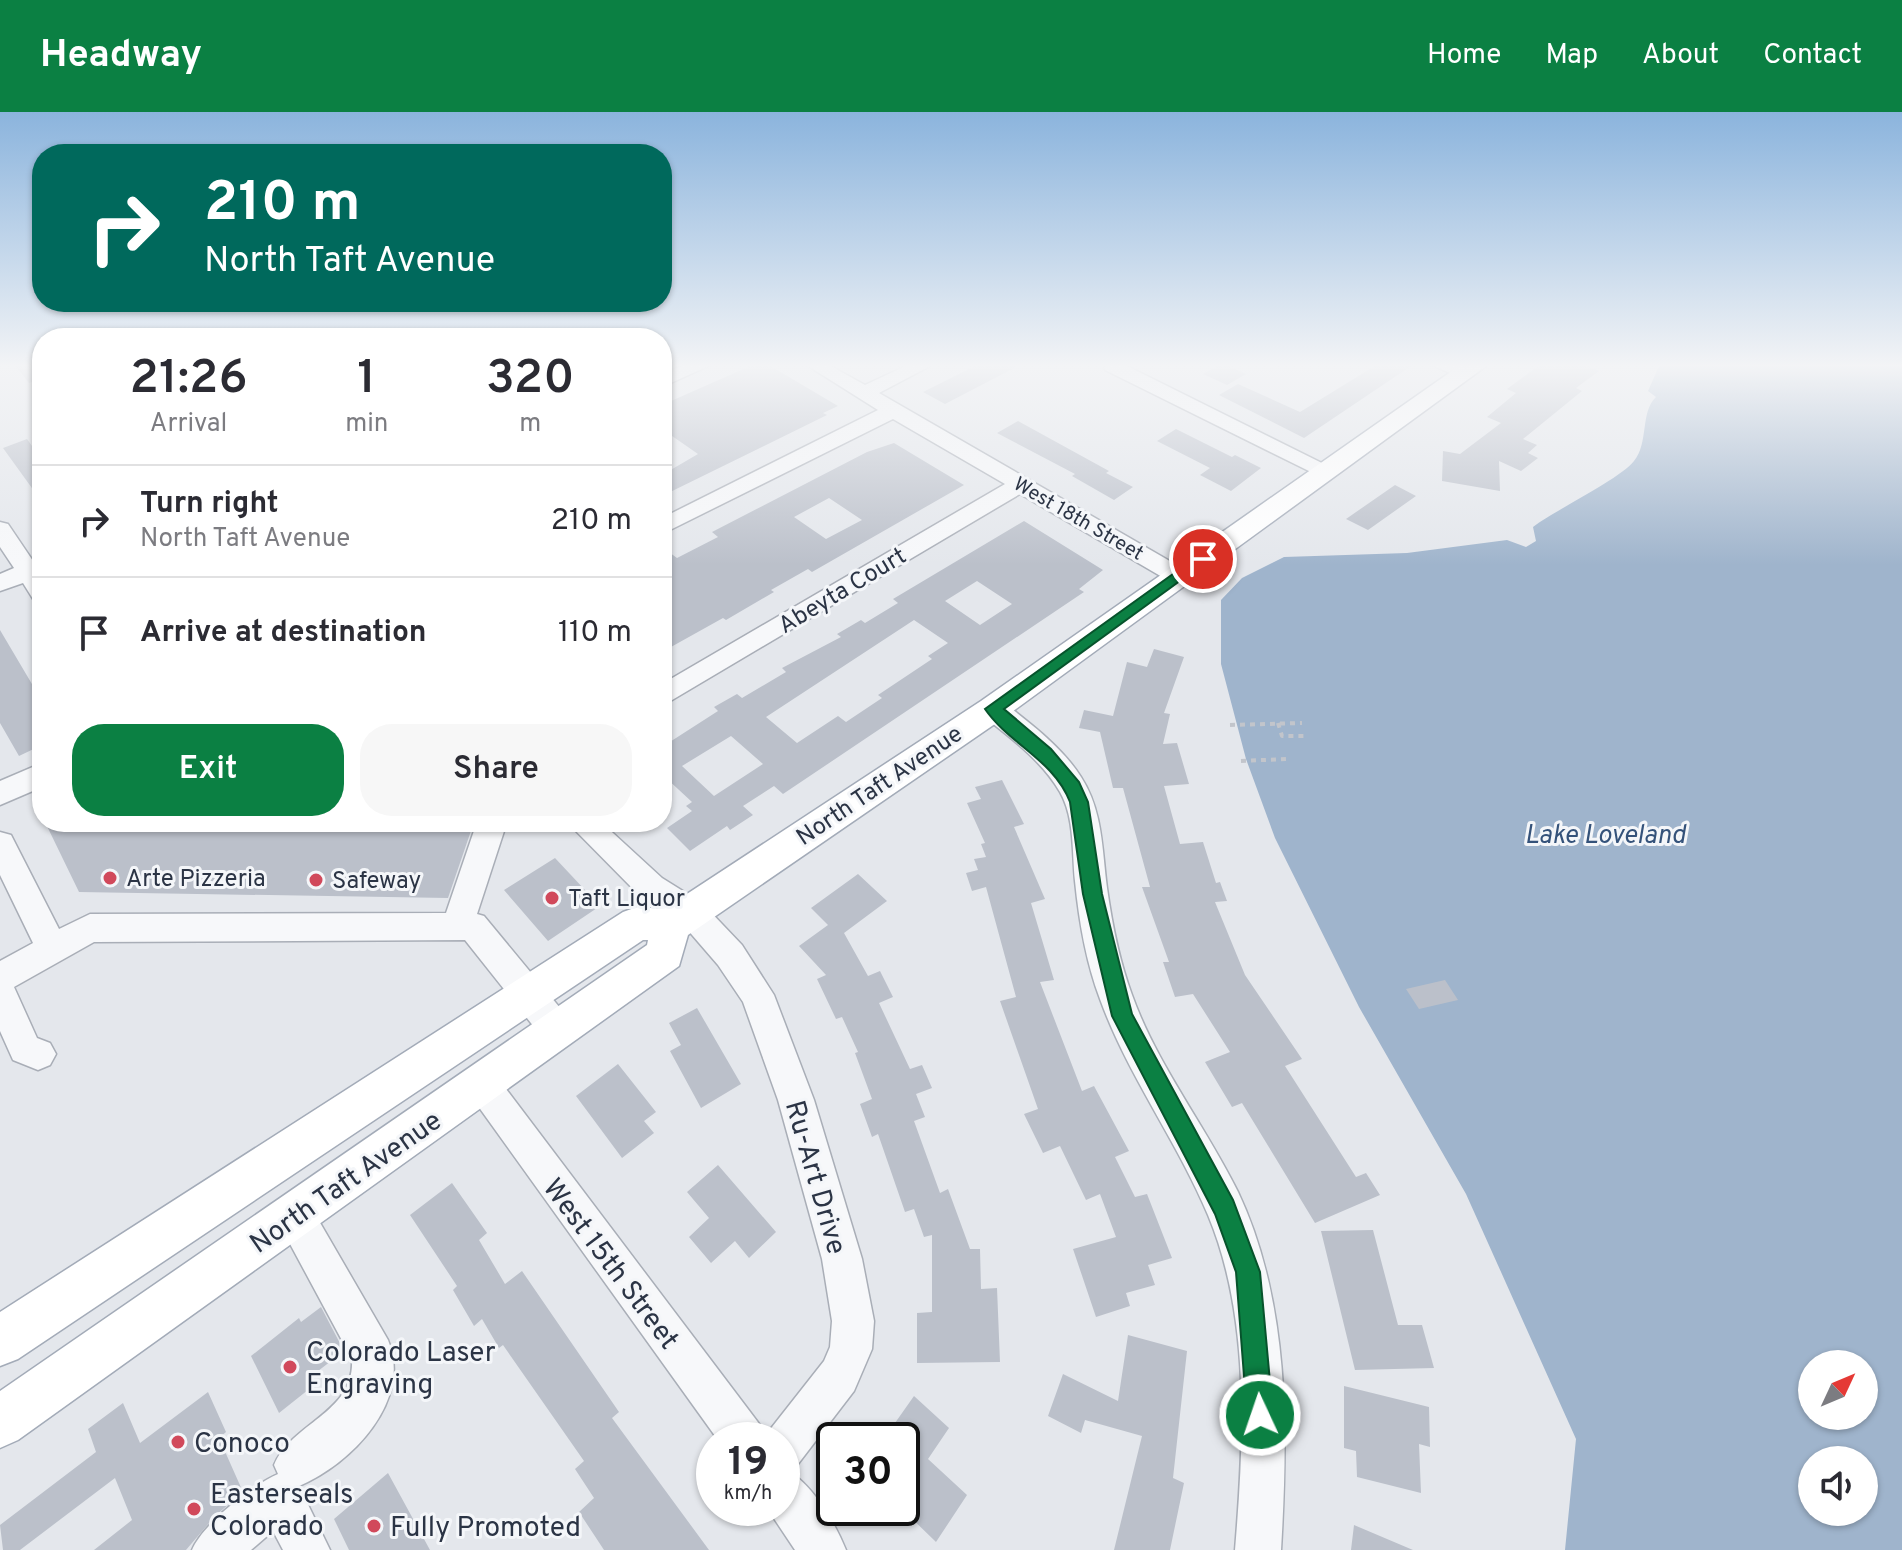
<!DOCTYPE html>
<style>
:root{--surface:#fff;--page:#f7f7f7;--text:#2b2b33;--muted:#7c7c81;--line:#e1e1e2;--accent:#0b8043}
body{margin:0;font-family:Overpass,sans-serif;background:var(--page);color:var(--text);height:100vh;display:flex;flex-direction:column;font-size:30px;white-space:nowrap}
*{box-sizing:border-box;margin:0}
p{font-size:26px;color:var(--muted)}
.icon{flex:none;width:44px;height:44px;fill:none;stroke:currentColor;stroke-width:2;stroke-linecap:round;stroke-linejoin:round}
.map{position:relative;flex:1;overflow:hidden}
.side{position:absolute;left:32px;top:216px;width:640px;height:504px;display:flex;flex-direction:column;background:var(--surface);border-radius:32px;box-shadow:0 2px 6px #0004}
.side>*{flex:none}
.guide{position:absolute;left:32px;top:32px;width:640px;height:168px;border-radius:32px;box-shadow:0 2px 6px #0004;background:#00695c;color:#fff;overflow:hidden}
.needle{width:52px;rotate:46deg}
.buttons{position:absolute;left:1798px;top:1238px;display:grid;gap:16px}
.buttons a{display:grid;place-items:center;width:80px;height:80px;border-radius:50%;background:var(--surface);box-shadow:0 2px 6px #0004;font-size:40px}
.speed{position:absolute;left:696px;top:1310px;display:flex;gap:16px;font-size:40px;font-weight:700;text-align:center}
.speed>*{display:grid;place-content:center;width:104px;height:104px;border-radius:50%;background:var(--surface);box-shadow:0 2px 6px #0004;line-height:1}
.speed small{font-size:20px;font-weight:400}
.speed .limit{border:4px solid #111;border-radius:12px;background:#fff;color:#111}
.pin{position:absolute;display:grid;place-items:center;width:68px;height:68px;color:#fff;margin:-34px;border:4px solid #fff;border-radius:50%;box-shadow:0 2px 8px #0007}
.me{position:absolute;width:88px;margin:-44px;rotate:357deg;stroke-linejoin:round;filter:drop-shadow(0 0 6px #0008)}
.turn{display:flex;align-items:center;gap:28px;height:168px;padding:0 40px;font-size:36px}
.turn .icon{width:104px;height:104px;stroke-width:2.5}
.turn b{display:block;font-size:56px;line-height:68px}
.eta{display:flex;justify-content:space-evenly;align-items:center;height:136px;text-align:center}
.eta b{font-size:48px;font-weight:600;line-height:56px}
.primary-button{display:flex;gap:16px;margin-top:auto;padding:16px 40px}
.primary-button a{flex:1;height:92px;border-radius:32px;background:var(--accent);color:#fff;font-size:32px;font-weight:600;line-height:92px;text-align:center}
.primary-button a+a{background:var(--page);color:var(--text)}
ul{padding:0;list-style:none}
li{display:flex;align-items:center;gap:24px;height:112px;padding:0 40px;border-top:2px solid var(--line)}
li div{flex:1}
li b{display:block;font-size:30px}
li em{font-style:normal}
header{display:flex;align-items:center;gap:48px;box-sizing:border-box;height:112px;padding:0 40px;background:var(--accent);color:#fff}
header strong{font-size:38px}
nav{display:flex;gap:44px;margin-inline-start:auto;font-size:28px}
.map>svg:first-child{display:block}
.water{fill:#9fb4cc;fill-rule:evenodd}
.building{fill:#bbc0ca;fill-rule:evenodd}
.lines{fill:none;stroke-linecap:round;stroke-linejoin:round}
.minor-casing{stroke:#a9aeb7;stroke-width:3}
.major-casing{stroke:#a3abb8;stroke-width:3}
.path{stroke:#c2c5cb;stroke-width:4;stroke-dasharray:5 5;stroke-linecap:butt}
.minor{fill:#f7f8fa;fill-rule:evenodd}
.major{fill:#fff;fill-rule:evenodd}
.route{fill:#0b8043;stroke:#07532c;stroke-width:2}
.poi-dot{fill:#d1495b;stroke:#f4f6f9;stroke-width:3}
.labels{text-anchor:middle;stroke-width:6;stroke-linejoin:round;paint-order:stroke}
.far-street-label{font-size:20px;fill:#2b3445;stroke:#f4f6f9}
.street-label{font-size:24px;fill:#2b3445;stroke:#f4f6f9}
.poi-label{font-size:24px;fill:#2b3445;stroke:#f4f6f9;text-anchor:start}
.water-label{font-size:26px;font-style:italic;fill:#34527a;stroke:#f4f6f9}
.near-street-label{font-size:28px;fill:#2b3445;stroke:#f4f6f9}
.near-poi-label{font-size:28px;fill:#2b3445;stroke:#f4f6f9;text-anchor:start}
</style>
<header>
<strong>Headway</strong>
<nav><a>Home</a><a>Map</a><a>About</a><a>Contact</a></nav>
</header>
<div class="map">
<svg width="1902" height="1438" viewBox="0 0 1902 1438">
<rect width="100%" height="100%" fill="#e4e7ec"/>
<path class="water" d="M1660,252H1902V1438H1565L1576,1327L1466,1082L1359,895L1275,726L1246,647L1221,552V488L1242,466L1284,445L1407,441L1507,428L1526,435L1536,429L1533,415C1555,398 1620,367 1634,349C1649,331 1640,300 1656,285L1648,279ZM1812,1252H1864V1304H1812ZM1812,1348H1864V1400H1812Z"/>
<path class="building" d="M14,252H42V267L29,271Z
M767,252L838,294L823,301L827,303L662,384V363L698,342L662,317V293L748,255Z
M979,252H1022L945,292L923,280Z
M1221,252H1224L1246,262L1227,273L1203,262Z
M1378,252H1414L1304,326L1219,283L1238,272L1300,300Z
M1541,252H1580L1599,259L1576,276L1582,279L1523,327L1537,333L1528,341L1538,346L1521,359L1499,349L1500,379L1442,369L1443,339L1460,342L1501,311L1487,305L1516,281L1507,277Z
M1018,309L1109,359L1106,361L1133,375L1114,388L1072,364L1075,362L997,321Z
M1176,317L1232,345L1235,343L1261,356L1231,379L1200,363L1210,356L1157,329Z
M27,327L32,334L42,331V390L3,336Z
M894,331L964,373L812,460L808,457L771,478L774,480L726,508L723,506L662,540V435L677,446L718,425L712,420L867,340ZM829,386L862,408L826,427L794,405Z
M1395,373L1416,384L1368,418L1346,407Z
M1024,409L1103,458L1079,477L1084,480L783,682L774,674L743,694L753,703L730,718L727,714L690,739L667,716L692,699L686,694L692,690L665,665L662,667V635L718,599L714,595L737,582L742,586L786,560L782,556L841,525L837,522L861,508L865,511L898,491L893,487ZM977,469L1012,492L980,513L945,489ZM914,508L948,531L928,544L932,547L878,583L882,586L846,610L838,604L797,631L766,605ZM731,624L763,652L714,684L682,654Z
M0,518L42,589V633L19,644L0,611Z
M1154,537L1184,545L1164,601L1170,602L1163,632L1177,631L1189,672L1164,674L1180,732L1203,730L1216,771L1220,770L1227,789L1215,790L1245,863L1302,947L1285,954L1356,1065L1366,1061L1380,1083L1315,1111L1242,991L1232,995L1205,950L1230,940L1193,882L1175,885L1163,850H1169L1142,775H1150L1123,676H1113L1100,620L1079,616L1084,598L1113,604L1127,550L1147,555Z
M1002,668L1024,712L1014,715L1045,787L1031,791L1054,868L1040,870L1082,979L1094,974L1129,1039L1115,1045L1135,1085L1147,1082L1172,1146L1148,1153L1155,1173L1126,1181L1130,1194L1096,1205L1073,1137L1116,1125L1100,1082L1086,1088L1060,1034L1043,1041L1024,1002L1038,997L1000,889L1016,885L986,775L972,779L966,761L978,758L974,747L986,745L981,732L985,731L967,691L981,687L975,675Z
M45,710H474L448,786L79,780Z
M555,746L600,794L548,829L504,778Z
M858,762L887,789L844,821L868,864L880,859L893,885L879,891L910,957L922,953L932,976L916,982L925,1005L914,1009L940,1081L948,1077L970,1137H980L981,1177L997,1176L1000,1250L917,1251V1201L932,1200V1123L924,1125L914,1097L905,1100L878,1022L872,1025L860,992L872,987L855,941L858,940L842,905L836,907L817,867L826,863L799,834L828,813L811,796Z
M1445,868L1458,888L1419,897L1406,877Z
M697,896L741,972L701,996L670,939L681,933L669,911Z
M618,952L656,1000L644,1009L654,1021L622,1046L576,984Z
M718,1053L776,1120L749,1146L735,1129L711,1151L689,1125L709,1106L687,1080Z
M452,1071L487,1121L479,1128L505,1172L522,1159L619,1300L612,1306L709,1438H604L579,1400L594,1386L575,1357L584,1349L503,1233L499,1236L482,1207L474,1214L453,1178L457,1174L410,1103Z
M1373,1118L1398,1213H1422L1434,1256L1355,1258L1321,1119Z
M321,1195L344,1239L309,1266L313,1274L279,1301L251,1244L299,1206L301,1210Z
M1128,1223L1187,1239L1173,1366L1184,1371L1170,1438H1114L1142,1324L1085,1308L1081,1321L1048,1304L1063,1262L1118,1289Z
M1344,1274L1429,1295L1430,1335L1419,1332L1421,1381L1357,1365L1356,1339L1344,1336Z
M208,1280L226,1320L219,1326L243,1380L215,1404L186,1438H94L132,1408L115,1366L20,1438H3L0,1413L96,1340L88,1317L123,1291L140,1331Z
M914,1284L949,1316L928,1347L967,1383L936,1430L902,1397V1328H883Z
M388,1361L430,1438H349L334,1407Z
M1354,1413L1413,1438H1351Z"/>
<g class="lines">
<g class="minor-casing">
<path id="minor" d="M687,252H713L662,275V262Z
M805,252H827L865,273L910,252H934L879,281L1187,459L1190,464L1178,472L1169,469L1020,382L662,594V572L1005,372L893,307L662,422V406L878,298Z
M1104,252H1123L1338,359L1327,366L1319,364L1105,258Z
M1430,252H1457L1473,261L1463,267Z
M0,410L8,412L33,449L42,446V489L33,487L23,471L0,479V462L14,456L0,435Z
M993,587L1003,590C1031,612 1062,635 1081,665C1103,699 1102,738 1107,776C1112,812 1119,848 1132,883C1157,953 1205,1013 1238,1080C1290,1190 1288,1320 1281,1438H1235C1244,1329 1251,1206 1208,1103C1177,1029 1128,964 1100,887C1086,850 1079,809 1075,769C1072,741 1075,706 1060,680C1042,649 1011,626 983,604L979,597L983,590Z
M42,651V675L0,693V669Z
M477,710H507L477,802L484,804L570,908L575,919L570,930L558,935L546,930L465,828L94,830L14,875L37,926L50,931L56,942L50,953L38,958L13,948L0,919V849L33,831L0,763V720L11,723L59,817L90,802L446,801Z
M567,710H601L662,766L702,791L742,833L774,883L814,988L862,1147L874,1209L872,1237L854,1279L798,1352L784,1357C811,1369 835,1411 846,1438H795L767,1396H782V1328H718L463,973L468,961L481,956L494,961L760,1313L765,1324L824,1249L830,1235L832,1209L822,1147L778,988L743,890L718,853L680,809L640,784Z
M294,1085L308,1090L388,1228C413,1288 352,1352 299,1374L330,1438H283L273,1419L251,1438H192C203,1412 251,1374 278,1362L274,1353C292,1310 355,1301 352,1247L275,1104L280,1090Z"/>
</g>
<g class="major-casing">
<path id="major" d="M1462,252H1489L1005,605L688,823L679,854L18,1328L0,1336V1279L647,833L648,828H643L18,1247L0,1254V1200L623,800L637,795L664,797L981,589Z"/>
</g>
<path class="path" d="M1278,611L1282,624H1304
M1230,613L1302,611
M1241,649L1286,647"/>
<use href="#minor" class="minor"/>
<use href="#major" class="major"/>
</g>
<linearGradient id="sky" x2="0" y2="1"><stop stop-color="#8bb4dd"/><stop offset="0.56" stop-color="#f3f4f6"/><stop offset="1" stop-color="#f3f4f6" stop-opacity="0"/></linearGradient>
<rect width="1902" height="453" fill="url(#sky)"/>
<path class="route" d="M1198,444L1210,447L1004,597L1051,637L1079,670L1088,690L1102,782L1132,902L1233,1088L1260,1160L1273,1303L1269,1312L1260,1316L1251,1312L1247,1303L1236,1160L1215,1102L1112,904L1083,782L1070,690C1054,648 1009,632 985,597Z"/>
<g class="poi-dot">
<circle cx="110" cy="766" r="8"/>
<circle cx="316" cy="768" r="8"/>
<circle cx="552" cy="786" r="8"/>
<circle cx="290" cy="1255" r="8"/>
<circle cx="178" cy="1330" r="8"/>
<circle cx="194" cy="1397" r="8"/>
<circle cx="374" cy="1414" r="8"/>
</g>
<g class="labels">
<g class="far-street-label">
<text transform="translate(1079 406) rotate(30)" y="7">West 18th Street</text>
</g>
<g class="street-label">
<text transform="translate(842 478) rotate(-31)" y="8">Abeyta Court</text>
<text transform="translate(879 673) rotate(-34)" y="8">North Taft Avenue</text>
</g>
<g class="poi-label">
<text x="126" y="774">Arte Pizzeria</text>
<text x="332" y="776">Safeway</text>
<text x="568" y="794">Taft Liquor</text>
</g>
<g class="water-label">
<text x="1605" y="731">Lake Loveland</text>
</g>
<g class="near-street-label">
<text transform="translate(817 1065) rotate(74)" y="10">Ru-Art Drive</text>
<text transform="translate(345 1069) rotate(-35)" y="10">North Taft Avenue</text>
<text transform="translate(612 1151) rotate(53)" y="10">West 15th Street</text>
</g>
<g class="near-poi-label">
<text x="306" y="1249">Colorado Laser<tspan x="306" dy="32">Engraving</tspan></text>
<text x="194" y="1340">Conoco</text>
<text x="210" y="1391">Easterseals<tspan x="210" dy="32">Colorado</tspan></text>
<text x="390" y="1424">Fully Promoted</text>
</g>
</g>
</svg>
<div class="buttons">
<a><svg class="needle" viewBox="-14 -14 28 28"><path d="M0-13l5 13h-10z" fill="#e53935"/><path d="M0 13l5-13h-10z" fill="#7c7c81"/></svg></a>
<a><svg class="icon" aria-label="sound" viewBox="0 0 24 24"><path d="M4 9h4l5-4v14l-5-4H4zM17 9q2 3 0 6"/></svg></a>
</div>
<div class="speed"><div>19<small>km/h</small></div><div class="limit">30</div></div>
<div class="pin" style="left:1203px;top:447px;background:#d93025"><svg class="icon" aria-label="arrive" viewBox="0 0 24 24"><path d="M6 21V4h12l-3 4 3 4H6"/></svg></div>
<svg class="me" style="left:1260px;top:1303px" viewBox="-20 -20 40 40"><circle r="17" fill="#0b8043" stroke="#fff" stroke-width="3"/><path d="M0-11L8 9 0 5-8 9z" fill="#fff"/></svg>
<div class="guide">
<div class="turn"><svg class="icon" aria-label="right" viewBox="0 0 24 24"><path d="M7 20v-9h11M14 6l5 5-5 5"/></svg><div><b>210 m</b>North Taft Avenue</div></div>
</div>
<section class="side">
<div class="eta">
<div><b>21:26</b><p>Arrival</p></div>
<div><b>1</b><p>min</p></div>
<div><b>320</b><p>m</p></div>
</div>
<ul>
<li><svg class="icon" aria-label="right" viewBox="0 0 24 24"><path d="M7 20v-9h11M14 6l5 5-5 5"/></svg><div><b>Turn right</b><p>North Taft Avenue</p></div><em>210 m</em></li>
<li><svg class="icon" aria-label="arrive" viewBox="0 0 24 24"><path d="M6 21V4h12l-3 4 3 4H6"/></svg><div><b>Arrive at destination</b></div><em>110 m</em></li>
</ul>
<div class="primary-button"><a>Exit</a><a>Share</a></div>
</section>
</div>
